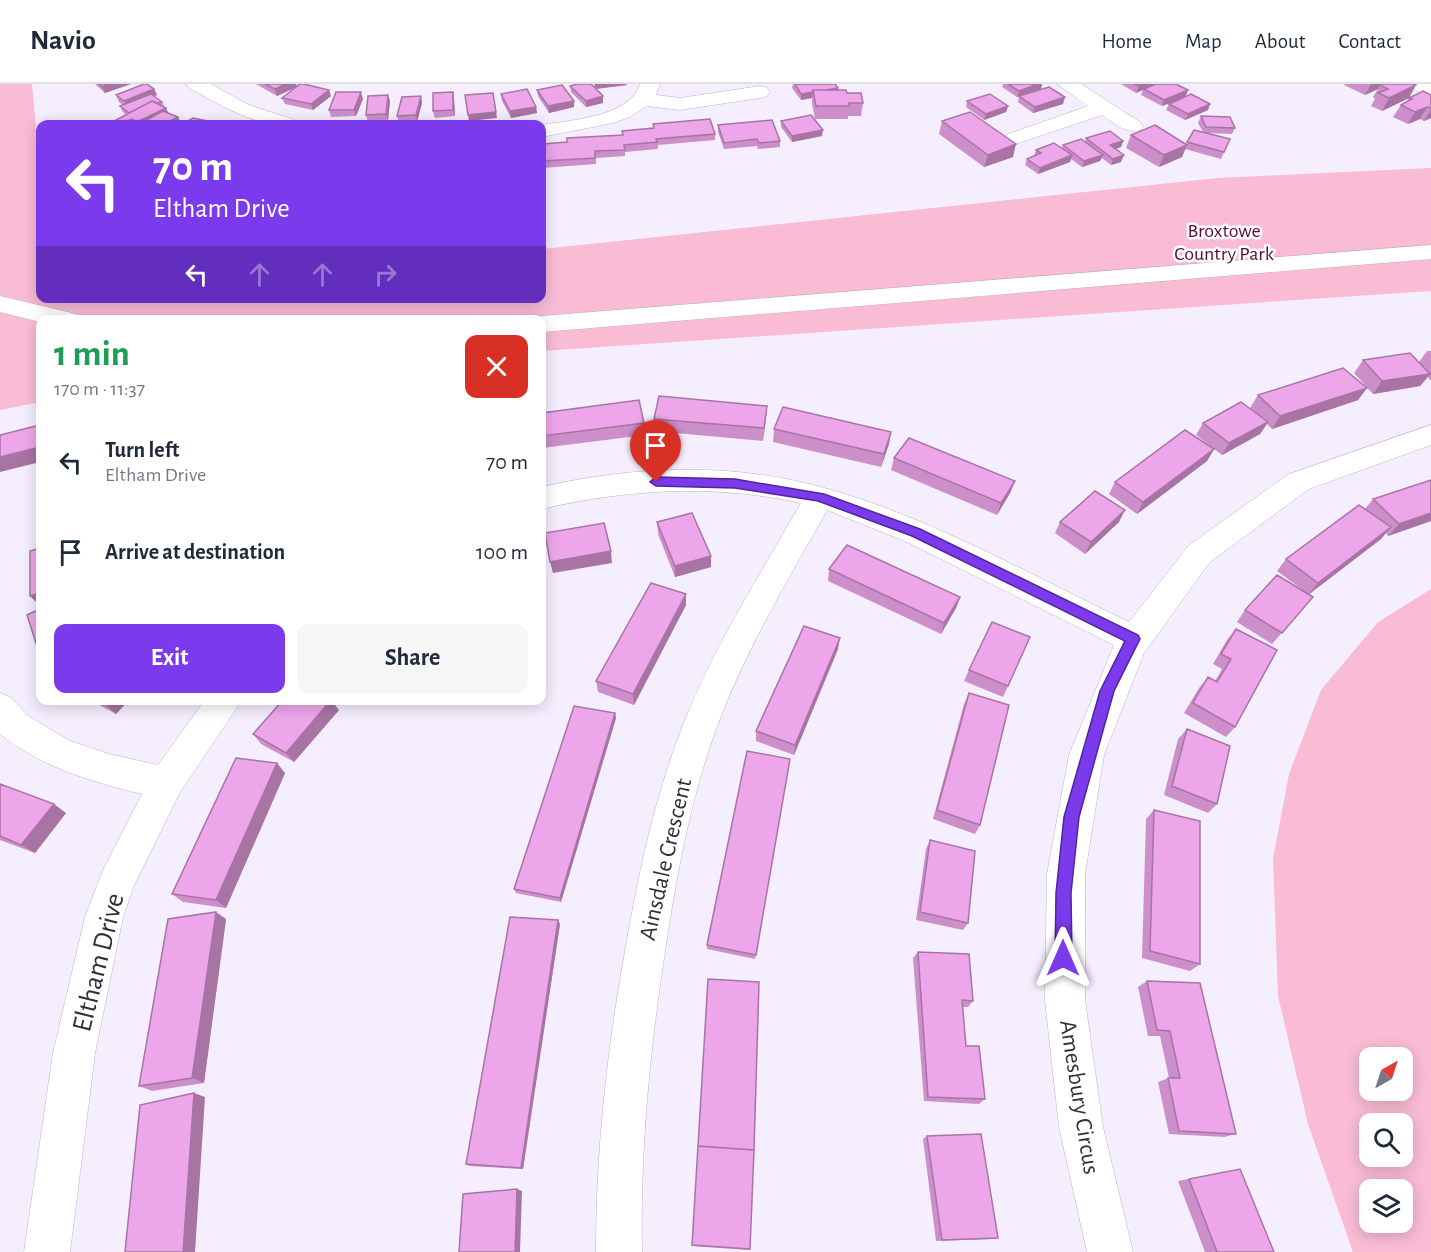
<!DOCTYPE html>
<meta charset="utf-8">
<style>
:root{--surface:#fff;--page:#f6f6f7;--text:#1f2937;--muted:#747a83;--line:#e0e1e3;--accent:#7c3aed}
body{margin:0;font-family:"Alegreya Sans",sans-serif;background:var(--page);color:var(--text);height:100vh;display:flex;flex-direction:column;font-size:22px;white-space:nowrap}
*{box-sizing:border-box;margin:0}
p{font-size:20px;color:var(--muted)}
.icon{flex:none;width:33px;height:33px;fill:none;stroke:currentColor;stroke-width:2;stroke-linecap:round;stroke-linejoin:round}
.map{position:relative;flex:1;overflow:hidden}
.drawer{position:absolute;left:36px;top:231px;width:510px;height:390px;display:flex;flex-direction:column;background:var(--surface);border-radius:12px;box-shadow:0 3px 15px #0003}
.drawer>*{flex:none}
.top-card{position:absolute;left:36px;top:36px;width:510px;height:183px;border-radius:12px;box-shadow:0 3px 15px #0003;background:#7c3aed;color:#fff;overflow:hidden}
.needle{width:39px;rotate:39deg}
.controls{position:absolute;left:1359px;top:963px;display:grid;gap:12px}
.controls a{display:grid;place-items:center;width:54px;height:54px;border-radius:12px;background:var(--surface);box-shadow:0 3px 15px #0003;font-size:30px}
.pin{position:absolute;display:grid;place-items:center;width:51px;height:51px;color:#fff;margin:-62px -26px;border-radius:50% 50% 50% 0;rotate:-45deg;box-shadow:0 0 6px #0007}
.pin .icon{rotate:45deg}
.me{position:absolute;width:66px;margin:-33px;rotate:0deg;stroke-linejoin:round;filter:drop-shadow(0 0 4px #0008)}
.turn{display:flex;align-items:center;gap:21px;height:126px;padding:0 18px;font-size:27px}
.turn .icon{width:78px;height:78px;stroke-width:2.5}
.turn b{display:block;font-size:42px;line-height:51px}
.lanes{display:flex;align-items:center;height:57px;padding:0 18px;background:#0003;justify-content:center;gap:30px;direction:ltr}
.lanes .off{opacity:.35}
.round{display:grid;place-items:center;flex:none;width:63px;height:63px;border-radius:12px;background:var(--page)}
.headline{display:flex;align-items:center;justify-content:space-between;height:102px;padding:0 18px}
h1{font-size:36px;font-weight:700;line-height:45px;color:#1e9e55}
.action{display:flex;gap:12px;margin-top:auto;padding:12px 18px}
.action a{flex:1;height:69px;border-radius:12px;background:var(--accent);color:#fff;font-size:24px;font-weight:700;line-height:69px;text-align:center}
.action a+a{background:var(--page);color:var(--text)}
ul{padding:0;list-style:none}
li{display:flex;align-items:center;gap:18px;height:90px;padding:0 18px}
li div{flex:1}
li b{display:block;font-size:22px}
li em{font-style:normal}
header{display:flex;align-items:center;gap:36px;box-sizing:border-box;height:84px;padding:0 30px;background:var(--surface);border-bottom:2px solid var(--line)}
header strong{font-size:28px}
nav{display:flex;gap:33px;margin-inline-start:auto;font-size:21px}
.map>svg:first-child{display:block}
.green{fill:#fabcd5;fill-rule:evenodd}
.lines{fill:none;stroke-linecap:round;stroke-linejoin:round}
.minor-casing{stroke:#bbb4c8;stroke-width:1}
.minor{fill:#fff;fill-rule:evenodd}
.wall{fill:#cd8fca}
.shaded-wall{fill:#a774a4}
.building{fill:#eea6eb;stroke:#a774a4;stroke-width:1.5}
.route{fill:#7c3aed;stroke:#51269a;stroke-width:1.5}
.labels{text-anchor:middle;stroke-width:5;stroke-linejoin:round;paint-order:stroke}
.far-park-label{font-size:20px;fill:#5c0938;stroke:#fff}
.street-label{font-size:24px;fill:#322f36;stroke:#fff}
.near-street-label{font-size:28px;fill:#322f36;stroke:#fff}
</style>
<header>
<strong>Navio</strong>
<nav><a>Home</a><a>Map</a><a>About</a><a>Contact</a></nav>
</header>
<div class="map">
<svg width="1431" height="1168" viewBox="0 0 1431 1168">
<rect width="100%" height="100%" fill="#f5eeff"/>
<path class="green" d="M0,0H32L36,44L40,47V214H542V165L1218,94L1431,84V207L542,267V236H40V318L0,326Z
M1431,505V1168H1353L1308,1040L1278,912L1273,775L1289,690L1321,606L1378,538ZM1370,974H1402V1006H1370ZM1370,1040H1402V1072H1370ZM1370,1106H1402V1138H1370Z"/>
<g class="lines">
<g class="minor-casing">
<path id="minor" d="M186,0H211L249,21L295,36L298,40C258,45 224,23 189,4Z
M640,0H660L656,11L680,14L760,2L767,4L770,8L767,12L760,14L680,26L647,22L630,33L613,39L542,53V41C571,36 630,33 640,0Z
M1057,0H1081L1140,38L1143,42L1140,46C1125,50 1114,39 1102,31L1022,58L1015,60L1008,58L1005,54L1008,50L1088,22Z
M1407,0H1431V13L1410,4Z
M1431,161V175L542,248V236H532L542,232Z
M0,212L76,230L79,236H40V238L0,228Z
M1431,341V361L1309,405L1210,478L1144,569L1104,671L1085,790V916L1103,1043L1133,1168H1087L1059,1043L1045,916L1047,790L1069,671L1114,561L907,458L827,426C790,492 751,557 723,627C693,702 678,782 666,861C650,963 640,1064 642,1168H596C596,1066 607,967 625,867C639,786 656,707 687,631C718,556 761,489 801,419C715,400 627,405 542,425V403C632,382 730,378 821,403C926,431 1031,491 1129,538L1189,461L1289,390Z
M0,609L12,614L27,631L68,656L109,670L158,681L205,616H242L179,710L133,804L123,833L95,969L70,1168H24L53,969L85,833L103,786L142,710C92,698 41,683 0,650Z"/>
</g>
<use href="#minor" class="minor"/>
</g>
<path class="wall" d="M95,0H131L105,9Z
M256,0H296L297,2L331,12L313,26L285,20L282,14L296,3L277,12Z
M594,0H626L627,1L595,5L603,19L586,23L571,8L570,2L595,5Z
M793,0H835L838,6L847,9L863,19L861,32H848V35H815L812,19V14L801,16L792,4Z
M1003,0H1042L1041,5L1028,9L1063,20L1033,29L1018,18L1019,13H1017L1002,3Z
M1121,0H1176L1188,6L1186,12L1208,26L1185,36L1166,26L1169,20L1174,17L1162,22L1141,11L1143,6L1136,9Z
M1345,0H1413L1409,14L1431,11V34L1424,37L1420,35L1408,40L1393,33L1401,21L1406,18L1409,14L1382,27L1371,22L1375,15L1373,13L1378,5L1365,11L1344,1Z
M154,5L157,11L154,12L162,18L168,29L178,33L181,40H118L116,36L126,31L123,28L120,22L123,21L119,18L116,11Z
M537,6L574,23L549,29L538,12Z
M453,8L454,14L455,32L435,34L433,27Z
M501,10L536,23L537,29L511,34L502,17Z
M421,12L422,19L417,38H399L397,32Z
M363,15L356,32L331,33L329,26Z
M390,17L388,36L368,38L366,31Z
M967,17L1008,22L1006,28L984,36L966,23Z
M1201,32L1235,44L1232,50L1207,49L1230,55L1221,75L1185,65L1182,73L1159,83L1126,64L1131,51L1186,60L1194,46L1203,48L1198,39Z
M781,37L822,52L792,58L781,43Z
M942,37L1013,73L984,83L939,50Z
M653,40L715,50V56L658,61V65L625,68V72L596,74V80L542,84V60L567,58L623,51L622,47L653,44Z
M718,41L780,57V63L758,65L757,62L724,65L718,48Z
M1086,54L1123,57L1121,63L1115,65L1121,78L1111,81L1102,74L1100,77L1082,83L1071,75L1070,78L1038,90L1025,81L1027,75L1034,72L1036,66L1062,64L1063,61L1085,58Z
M1427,267H1431V297L1428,293L1420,302L1373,310L1354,289L1363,276L1419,278Z
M1367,304L1358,316L1272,345L1267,340L1260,350L1222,371L1214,365L1207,377L1137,430L1109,410L1115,398L1213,364L1196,351L1203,339L1255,328L1250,324L1258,311Z
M767,322L763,357L654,347V335Z
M542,329L644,339L645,351L542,364Z
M774,345L891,348L889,360L881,383L773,358Z
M894,374L1015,397L1010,409L997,431L891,386Z
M1431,396V437L1388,452L1386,449L1381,455L1309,510L1313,513L1272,560L1237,538L1245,526L1304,507L1277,487L1286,475L1365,425L1373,415Z
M657,438L711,483L675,493L658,450Z
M1060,438H1119L1085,470L1055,449Z
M829,485L960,513L956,524L941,550L828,497Z
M686,510V521L634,621L598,608L596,597Z
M1236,545L1235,643L1226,653L1184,629L1199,604L1208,593L1215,597L1222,585L1213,580L1227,556Z
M838,565L794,671L756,657V647Z
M969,586L1008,602L1003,613L964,597Z
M969,609L980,741L975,750L933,735L964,620Z
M90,616H129L116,630Z
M339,626L294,678L261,660L253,650Z
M615,629L616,634L561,818L516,809L514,805Z
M1187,645L1217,720L1208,729L1164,711L1178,655Z
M790,675L755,875L707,865V861Z
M285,689L226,824L183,818L172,810Z
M0,700L66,729L35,769L0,756Z
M1154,726L1200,880L1190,887L1142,874L1146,735Z
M930,756L968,839L963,846L916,836L926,765Z
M226,835L204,999L152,1007L139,1002Z
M560,840L523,1085L469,1082L466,1080Z
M918,868L973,917L968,923H963L966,962L985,1015L979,1020L924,1017L913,874Z
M1147,897L1236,1050L1224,1053L1169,1050L1158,998L1169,994L1160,952H1148L1138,903Z
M927,1052L998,1154L992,1155L936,1157L923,1055Z
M1240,1085L1274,1168H1205L1178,1097Z
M692,1161L750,1165L749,1166L692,1162Z"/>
<path class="shaded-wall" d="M110,0H131L105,9L102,3Z
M286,0H296L297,3L277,12L275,5Z
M595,0H626L627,1L595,5Z
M1038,0H1042L1041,5L1017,13L1019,7Z
M1144,0H1157L1136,9L1139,2Z
M1371,0H1386L1380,1L1378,5L1365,11Z
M1416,1L1409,14L1382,27L1389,14Z
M154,5L157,11L127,23L124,17Z
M329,6L331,12L313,26L311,20Z
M1188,6L1185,13L1162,22L1164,16Z
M361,8L363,15L356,32L354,26Z
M453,8L454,14L455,32L453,26Z
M813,8L812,14L801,16V10Z
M493,9L497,34L469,37L468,31Z
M388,11L390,17L388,36L386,30Z
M421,12L422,19L417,38L416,31Z
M603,12V19L586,23V17Z
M1065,13L1063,20L1033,29L1035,23Z
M574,17V23L549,29L548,22Z
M1210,20L1208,26L1185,36L1188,30Z
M1008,22L1006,28L984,36L986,30Z
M536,23L537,29L511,34L510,27Z
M1427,23L1420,35L1408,40L1415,28Z
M166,24L172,36L138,40L137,38Z
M1431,26V34L1424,37Z
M178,33L181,40H164Z
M132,35L135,40H118Z
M823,46L822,52L792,58V52Z
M1123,57L1121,63L1107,68L1110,61Z
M1016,60L1013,73L984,83L988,71Z
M1187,61L1182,73L1159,83L1164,71Z
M1072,71L1070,78L1038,90L1040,84Z
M1103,71L1100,77L1082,83L1084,77Z
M1124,71L1121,78L1111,81L1113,75Z
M1430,290L1420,302L1373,310L1382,297Z
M1367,304L1358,316L1272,345L1280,332Z
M767,322L766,334L763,357L764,344Z
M1268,338L1260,350L1222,371L1229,359Z
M891,348L889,360L881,383L884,370Z
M40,363V378L0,388V373Z
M1214,365L1207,377L1137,430L1143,418Z
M1015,397L1010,409L997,431L1001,419Z
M1125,426L1119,438L1085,470L1091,458Z
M1431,429V437L1388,452L1399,440Z
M1391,443L1381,455L1308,511L1318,499Z
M611,467L612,479L553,489L550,478Z
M711,472V483L675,493V482Z
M40,509V522L30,512Z
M686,510V521L634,621L633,610Z
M960,513L956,524L941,550L944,539Z
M840,554L838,565L794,671L795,661Z
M108,616H129L116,630L105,620Z
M331,616L339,626L294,678L286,669Z
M615,629L616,634L561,818L560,814Z
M277,679L285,689L226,824L216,816Z
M54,720L66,729L35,769L21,761Z
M216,828L226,835L204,999L192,994Z
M558,836L560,840L523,1085L521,1084Z
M194,1009L205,1013L195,1168H183Z
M517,1105L522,1107L520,1168H515Z"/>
<path class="building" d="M99,0H110L102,3Z
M144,0H147L154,5L124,17L116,11Z
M265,0H286L275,5Z
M300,0H304L329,6L311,20L282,14Z
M577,0H591L603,12L586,17L570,2Z
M795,0H835L838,4L826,6H813V8L801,10Z
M1008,0H1038L1019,7Z
M1134,0H1144L1139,2Z
M1156,0H1176L1188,6L1164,16L1144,5Z
M1382,0H1413L1416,1L1389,14L1378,9L1388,5L1380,1Z
M562,1L574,17L548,22L537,6Z
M1049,3L1065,13L1035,23L1019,12Z
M527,5L536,23L510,27L501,10Z
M813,6H846L847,9H861L863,19H849V22H816Z
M1423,7L1431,11V24L1427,23L1415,28L1401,21L1412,15L1409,14Z
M336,8H361L354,26H329Z
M453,8V26L433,27V9Z
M493,9L496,28L468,31L465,11Z
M151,10L162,18L157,19L152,17L129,29L120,22Z
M990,10L1008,22L986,30L967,17Z
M1191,10L1210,20L1188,30L1169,20Z
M388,11L386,30L366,31L368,12Z
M421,12L416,31L397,32L402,13Z
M152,17L166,24L137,38L132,35L118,40L116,36Z
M163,27L178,33L164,40H139Z
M970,28L1016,60L988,71L942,37Z
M811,31L823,46L792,52L781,37Z
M1201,32L1230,33L1235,44L1206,43Z
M193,34L207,37L203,40H183Z
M710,35L715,50L656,55L657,58L624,61L625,66L595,67V74L542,77V60L567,58V54L623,51L622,47L654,44L653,40Z
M772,36L780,57L759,59L757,55L724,59L718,41Z
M1155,41L1187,61L1164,71L1131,51Z
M1194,46L1230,55L1224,68L1187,58Z
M1110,47L1123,57L1110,61L1124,71L1113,75L1086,54Z
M1081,55L1103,71L1084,77L1063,61Z
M1054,59L1072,71L1040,84L1027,75L1041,69L1036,66Z
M1410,269L1430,290L1382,297L1363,276Z
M1343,284L1367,304L1280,332L1258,311Z
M659,312L767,322L764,344L654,335Z
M639,316L644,339L542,352V329Z
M1241,318L1268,338L1229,359L1203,339Z
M783,323L891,348L884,370L774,345Z
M40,341V363L0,373V351Z
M1185,346L1214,365L1143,418L1115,398Z
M909,354L1015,397L1001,419L894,374Z
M1431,396V429L1399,440L1373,415Z
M1095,407L1125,426L1091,458L1060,438Z
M1359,421L1391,443L1318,499L1286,475Z
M692,429L711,472L675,482L657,438Z
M604,439L611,467L550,478L545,449Z
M847,461L960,513L944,539L829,485Z
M40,464V509L30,512V467Z
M1277,491L1313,513L1282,549L1245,526Z
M651,499L686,510L633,610L596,597Z
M40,525V572L27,531Z
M992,538L1030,553L1008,602L969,586Z
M804,542L840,554L795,661L756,647Z
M1236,545L1277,566L1235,643L1193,619L1208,593L1217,598L1231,575L1221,570Z
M969,609L1009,621L980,741L937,726Z
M99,616H108L105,620Z
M283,616H331L286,669L253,650Z
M574,622L615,629L560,814L514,805Z
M1187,645L1230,662L1217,720L1172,702Z
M747,667L790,675L756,871L707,861Z
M236,674L277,679L216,816L172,810Z
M0,700L54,720L21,761L0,752Z
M1154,726L1200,737V880L1150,867Z
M930,756L975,767L968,839L920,828Z
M216,828L192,994L139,1002L168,835Z
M510,833L558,836L521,1084L466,1080Z
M918,868L969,870L973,917L962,916L966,962H979L985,1015L928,1013Z
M708,895L759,898L754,1066L698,1062Z
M1147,897L1200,899L1236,1050L1179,1047L1168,994H1180L1170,947L1157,946Z
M194,1009L183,1168H125L140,1021Z
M981,1050L998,1154L942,1156L927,1052Z
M698,1062L754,1066L750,1165L692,1161Z
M1240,1085L1274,1168H1217L1189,1095Z
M517,1105L515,1168H459L463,1110Z"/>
<path class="route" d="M656,393L735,395L824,410L920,445L1138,551L1140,555L1114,607L1079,733L1071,809L1072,874L1069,880L1063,882L1058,880L1055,874L1056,809L1064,733L1100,607L1125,557L912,452L818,417L735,404L656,402L650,398Z"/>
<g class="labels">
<g class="far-park-label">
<text x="1224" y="153">Broxtowe<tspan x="1224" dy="23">Country Park</tspan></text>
</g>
<g class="street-label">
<text transform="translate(665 775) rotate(-77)" y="8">Ainsdale Crescent</text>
<text transform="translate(1080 1013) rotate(81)" y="8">Amesbury Circus</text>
</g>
<g class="near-street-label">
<text transform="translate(97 878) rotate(-76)" y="10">Eltham Drive</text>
</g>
</g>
</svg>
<div class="controls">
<a><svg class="needle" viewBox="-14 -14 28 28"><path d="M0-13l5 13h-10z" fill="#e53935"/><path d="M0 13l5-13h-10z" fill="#747a83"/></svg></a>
<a><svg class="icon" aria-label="search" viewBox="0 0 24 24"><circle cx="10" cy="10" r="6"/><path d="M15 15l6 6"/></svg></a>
<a><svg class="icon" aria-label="layers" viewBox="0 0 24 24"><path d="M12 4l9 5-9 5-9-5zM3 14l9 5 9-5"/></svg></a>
</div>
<div class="pin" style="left:656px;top:398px;background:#d93025"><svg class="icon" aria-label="arrive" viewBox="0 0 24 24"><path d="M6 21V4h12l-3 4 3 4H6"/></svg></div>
<svg class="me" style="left:1063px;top:874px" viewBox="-20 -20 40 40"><path d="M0-17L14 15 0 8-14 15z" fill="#7c3aed" stroke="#fff" stroke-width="4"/></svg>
<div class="top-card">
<div class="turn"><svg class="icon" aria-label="left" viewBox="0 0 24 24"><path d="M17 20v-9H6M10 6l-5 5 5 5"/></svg><div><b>70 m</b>Eltham Drive</div></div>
<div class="lanes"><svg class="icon" aria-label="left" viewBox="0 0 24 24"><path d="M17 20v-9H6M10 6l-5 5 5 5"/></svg><svg class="icon off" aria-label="ahead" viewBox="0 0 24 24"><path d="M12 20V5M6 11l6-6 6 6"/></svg><svg class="icon off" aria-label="ahead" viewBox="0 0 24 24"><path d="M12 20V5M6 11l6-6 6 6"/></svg><svg class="icon off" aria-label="right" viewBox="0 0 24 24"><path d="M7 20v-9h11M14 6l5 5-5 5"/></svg></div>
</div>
<section class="drawer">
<div class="headline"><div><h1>1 min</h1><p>170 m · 11:37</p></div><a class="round" style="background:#d93025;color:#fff"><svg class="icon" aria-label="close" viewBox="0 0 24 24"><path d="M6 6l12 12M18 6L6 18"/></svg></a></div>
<ul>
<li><svg class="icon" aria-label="left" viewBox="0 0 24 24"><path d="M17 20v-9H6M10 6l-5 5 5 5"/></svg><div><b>Turn left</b><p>Eltham Drive</p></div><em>70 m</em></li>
<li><svg class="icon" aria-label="arrive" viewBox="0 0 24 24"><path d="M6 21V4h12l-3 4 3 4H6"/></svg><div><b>Arrive at destination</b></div><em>100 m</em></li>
</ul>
<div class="action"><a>Exit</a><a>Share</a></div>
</section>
</div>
